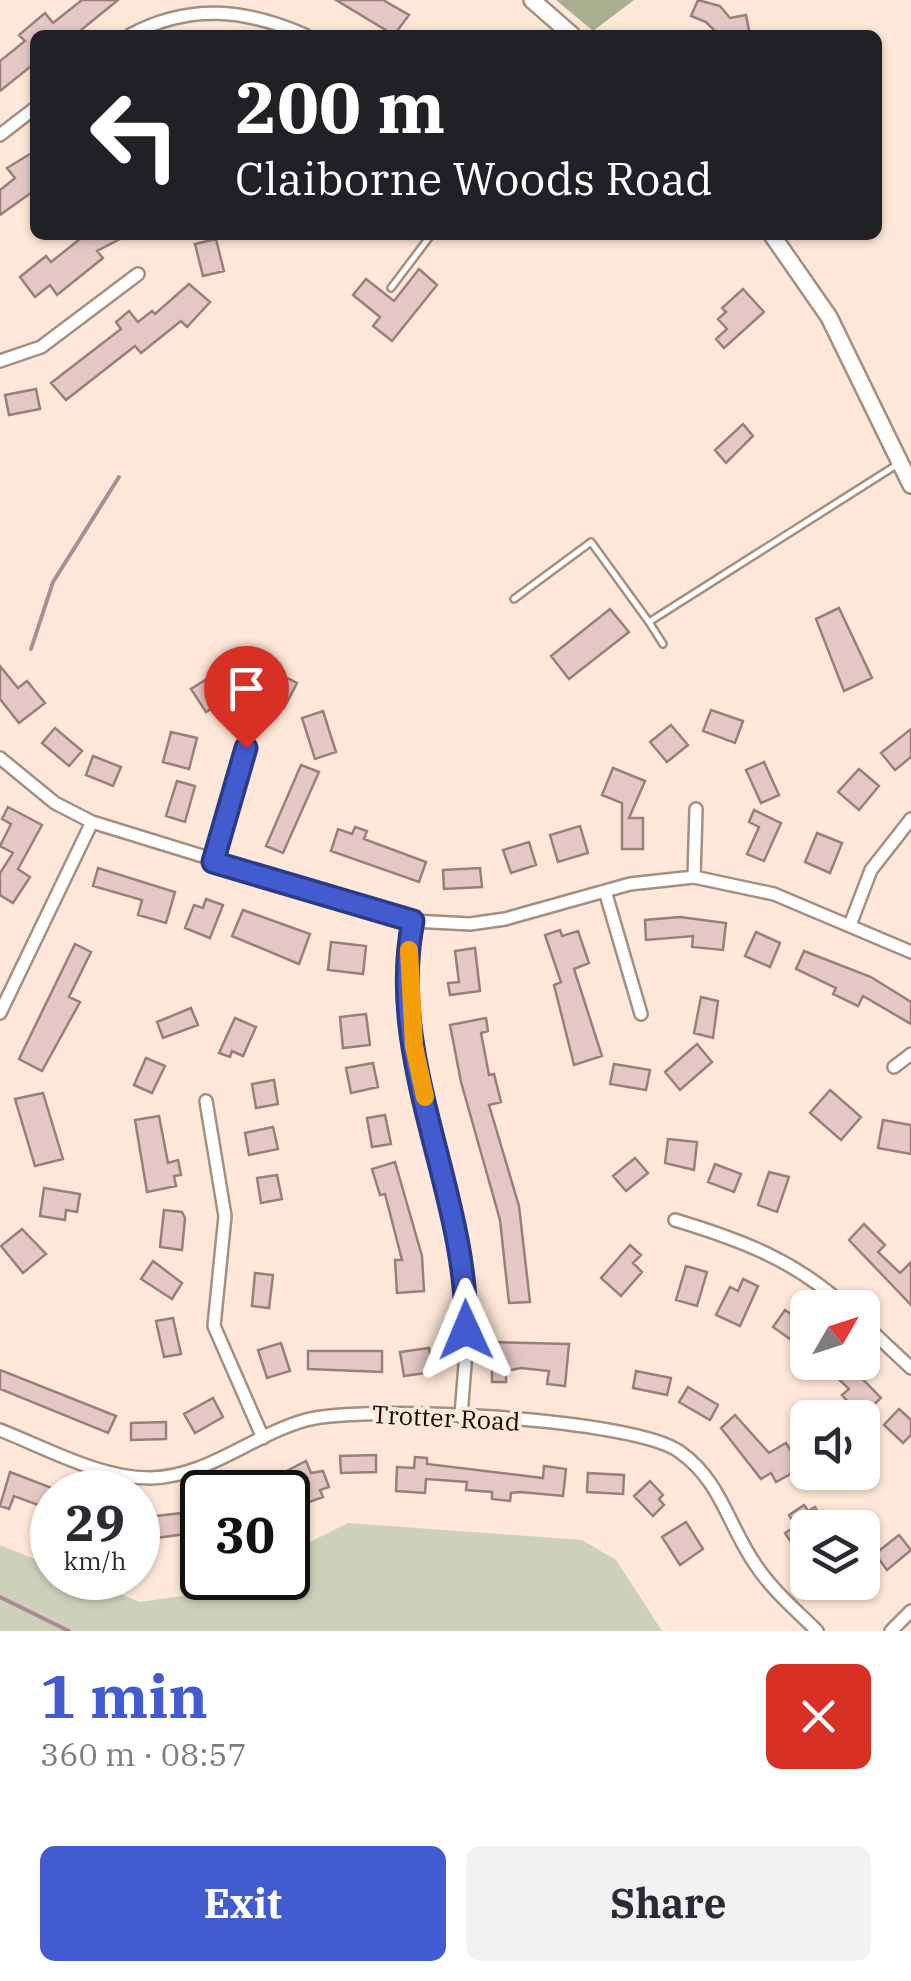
<!DOCTYPE html>
<meta charset="utf-8">
<style>
:root{--surface:#fff;--page:#f2f2f3;--text:#2b2b33;--muted:#7c7c81;--accent:#425bce}
body{margin:0;font-family:"IBM Plex Serif",serif;background:var(--page);color:var(--text);height:100vh;display:flex;flex-direction:column;font-size:38px;white-space:nowrap}
*{box-sizing:border-box;margin:0}
p{font-size:32px;color:var(--muted)}
.icon{flex:none;width:55px;height:55px;fill:none;stroke:currentColor;stroke-width:2;stroke-linecap:round;stroke-linejoin:round}
.map{position:relative;height:1631px;overflow:hidden}
.details{display:flex;flex-direction:column;background:var(--surface);flex:1}
.details>*{flex:none}
.guide{position:absolute;left:30px;top:30px;width:852px;height:210px;border-radius:15px;box-shadow:0 2px 8px #0004;background:#202124;color:#fff;overflow:hidden}
.needle{width:65px;rotate:51deg}
.buttons{position:absolute;left:790px;top:1290px;display:grid;gap:20px}
.buttons a{display:grid;place-items:center;width:90px;height:90px;border-radius:15px;background:var(--surface);box-shadow:0 2px 8px #0004;font-size:50px}
.speed{position:absolute;left:30px;top:1470px;display:flex;gap:20px;font-size:50px;font-weight:700;text-align:center}
.speed>*{display:grid;place-content:center;width:130px;height:130px;border-radius:50%;background:var(--surface);box-shadow:0 2px 8px #0004;line-height:1}
.speed small{font-size:25px;font-weight:400}
.speed .limit{border:5px solid #111;border-radius:15px;background:#fff;color:#111}
.pin{position:absolute;display:grid;place-items:center;width:85px;height:85px;color:#fff;margin:-102px -42px;border-radius:50% 50% 50% 0;rotate:-45deg;box-shadow:0 0 10px #0007}
.pin .icon{rotate:45deg}
.me{position:absolute;width:110px;margin:-55px;rotate:359deg;stroke-linejoin:round;filter:drop-shadow(0 0 8px #0008)}
.turn{display:flex;align-items:center;gap:35px;height:210px;padding:0 40px;font-size:45px}
.turn .icon{width:130px;height:130px;stroke-width:2.5}
.turn b{display:block;font-size:70px;line-height:85px}
.round{display:grid;place-items:center;flex:none;width:105px;height:105px;border-radius:15px;background:var(--page)}
.headline{display:flex;align-items:center;justify-content:space-between;height:170px;padding:0 40px}
h1{font-size:60px;font-weight:800;line-height:75px;color:var(--accent)}
.button{display:flex;gap:20px;margin-top:auto;padding:20px 40px}
.button a{flex:1;height:115px;border-radius:15px;background:var(--accent);color:#fff;font-size:40px;font-weight:800;line-height:115px;text-align:center}
.button a+a{background:var(--page);color:var(--text)}
.map>svg:first-child{display:block}
.green{fill:#ced1ba}
.forest{fill:#acaf8f}
.lines{fill:none;stroke-linecap:round;stroke-linejoin:round}
.stream{stroke:#ad8b96;stroke-width:4}
.building{fill:#e5c8c5;stroke:#997f7c;stroke-width:2.5}
.lane-casing{stroke:#a48f81;stroke-width:10}
.street-casing{stroke:#a48f81;stroke-width:16}
.secondary-casing{stroke:#a48f81;stroke-width:20}
.lane{stroke:#fff;stroke-width:5}
.street{stroke:#fff;stroke-width:11}
.secondary{stroke:#fff;stroke-width:15}
.route-casing{stroke:#2b3b86;stroke-width:25}
.route{stroke:#425bce;stroke-width:18}
.slow{stroke:#f59e0b;stroke-width:18}
.labels{text-anchor:middle;stroke-width:8;stroke-linejoin:round;paint-order:stroke}
.street-label{font-size:25px;fill:#110a06;stroke:#ffe8d9}
</style>
<div class="map">
<svg width="911" height="1631" viewBox="0 0 911 1631">
<rect width="100%" height="100%" fill="#ffe8d9"/>
<path class="green" d="M348,1523L582,1540L616,1560L662,1631H0V1545L52,1566V1578H81L140,1602L210,1592L239,1578H288V1553Z"/>
<path class="forest" d="M556,0H634L593,31Z"/>
<g class="lines">
<path class="stream" d="M31,649L53,582L119,477
M0,1597L69,1631"/>
</g>
<path class="building" d="M82,0H118L75,35H35V63L0,91V61L25,41L19,35L45,13L53,23Z
M336,0H383L409,15L394,35Z
M698,0L720,6L730,18L746,15L750,35H719L706,22L691,16Z
M35,151V190L0,215V190L15,178L7,168Z
M85,235H128L97,251L103,258L57,295L50,285L35,297L20,277L46,256L51,262Z
M216,239L224,271L203,276L195,244Z
M419,269L437,285L392,341L373,326L380,317L353,295L366,279L394,301Z
M189,284L210,302L187,327L181,321L141,353L135,346L66,400L51,383L121,329L116,322L129,311L138,322L152,311L155,314Z
M743,289L764,312L724,348L716,339L727,329L718,319L726,312L722,308Z
M36,389L40,409L9,415L5,395Z
M743,424L753,436L726,463L715,450Z
M839,608L872,678L844,691L816,619Z
M610,609L629,632L569,679L551,656Z
M0,666L18,688L27,681L45,703L19,723L0,699Z
M270,669L297,683L284,708L257,693Z
M218,672L232,695L206,712L191,689Z
M711,710L743,721L735,743L703,731Z
M323,711L336,752L315,759L302,718Z
M671,725L688,745L667,762L650,742Z
M55,728L82,751L69,766L42,743Z
M911,729V757L895,770L881,753Z
M171,732L197,738L189,769L163,762Z
M93,756L121,767L113,786L86,775Z
M764,762L779,795L761,803L746,770Z
M301,765L319,772L283,853L266,846Z
M613,768L645,781L629,818H643V849H622V803L602,795Z
M859,769L879,786L859,810L838,792Z
M177,781L195,786L185,822L166,816Z
M8,807L42,825L18,869L30,877L13,903L0,895V873L13,853L0,846L11,824L2,819Z
M754,810L781,823L764,861L747,854L759,827L749,822Z
M580,826L588,853L558,862L550,835Z
M355,827L367,831L364,839L426,862L419,882L331,851L338,829L352,834Z
M817,833L842,843L830,873L805,862Z
M529,842L536,865L511,873L503,850Z
M98,868L175,892L166,923L138,915L142,900L93,886Z
M480,868L482,887L444,889L443,870Z
M206,899L223,905L210,938L185,928L194,905L203,908Z
M243,910L310,934L299,964L232,936Z
M680,917L726,923L723,950L692,947L693,936L646,940L645,920Z
M560,930L562,936L578,931L589,963L574,969L602,1056L574,1065L554,985L561,982L545,935Z
M756,932L780,943L770,967L745,956Z
M331,942L366,946L363,974L328,970Z
M75,944L91,952L69,997L80,1002L42,1071L19,1059Z
M475,948L480,991L450,995L448,983L459,982L455,951Z
M804,951L871,977L911,1002V1024L863,996L858,1006L833,994L836,988L796,969Z
M701,997L718,1001L713,1038L694,1033Z
M191,1008L198,1025L163,1038L157,1022Z
M366,1014L370,1045L343,1048L340,1017Z
M235,1018L256,1027L243,1056L232,1051L230,1057L219,1053Z
M486,1018L488,1031L481,1033L489,1075L494,1074L501,1102L489,1105L519,1206L530,1302L509,1303L500,1220L461,1082L450,1025Z
M697,1044L712,1062L680,1090L665,1072Z
M146,1058L165,1066L152,1093L134,1085Z
M373,1063L378,1087L351,1093L346,1068Z
M614,1064L650,1070L646,1090L610,1084Z
M274,1080L278,1104L256,1108L252,1084Z
M830,1090L861,1117L841,1140L810,1113Z
M43,1093L63,1159L35,1166L15,1099Z
M385,1115L391,1144L372,1147L367,1118Z
M159,1116L168,1163L178,1160L181,1175L174,1176L176,1186L147,1192L135,1120Z
M883,1120L911,1125V1154L878,1148Z
M273,1127L278,1149L249,1155L245,1133Z
M668,1139L697,1142L694,1170L665,1163Z
M635,1158L648,1173L626,1191L613,1176Z
M395,1162L422,1256L424,1291L397,1293L395,1260H402L385,1194L380,1195L372,1169Z
M715,1164L741,1174L734,1192L708,1182Z
M769,1172L789,1177L777,1212L758,1205Z
M277,1175L282,1199L261,1203L257,1178Z
M44,1188L80,1194L77,1212L66,1210L65,1220L40,1216Z
M164,1210L182,1212L185,1218L182,1250L160,1247Z
M864,1224L885,1245L878,1252L900,1273L911,1262V1305L849,1240Z
M22,1229L46,1254L23,1273L1,1246Z
M630,1245L641,1255L633,1263L642,1272L621,1296L601,1278Z
M153,1261L182,1283L172,1299L141,1279Z
M686,1266L707,1272L697,1306L676,1300Z
M255,1273L273,1275L269,1308L252,1306Z
M743,1279L758,1286L740,1326L716,1315L730,1287L738,1291Z
M785,1310L808,1326L797,1344L773,1327Z
M173,1318L181,1354L164,1357L156,1321Z
M492,1342L569,1344L565,1386L547,1384L549,1371L521,1368L506,1371V1382H492Z
M281,1343L290,1371L267,1378L258,1350Z
M429,1348L433,1372L404,1376L400,1352Z
M308,1351H382V1372L308,1369Z
M821,1362H846L881,1398L861,1416L842,1395L849,1389Z
M0,1370L116,1416L108,1433L0,1389Z
M636,1371L671,1378L667,1395L633,1388Z
M688,1387L718,1405L710,1420L679,1402Z
M213,1398L223,1417L195,1433L184,1414Z
M899,1409L911,1420V1435L903,1443L884,1425Z
M735,1415L769,1453L786,1443L801,1468L776,1482L771,1473L761,1479L721,1428Z
M166,1422V1439L131,1440V1423Z
M376,1455V1472L341,1473L340,1456Z
M415,1457L427,1458V1464L543,1478L544,1466L566,1469L563,1496L520,1492L511,1493L510,1501L492,1499V1492L466,1490L467,1482L426,1479L425,1493L396,1491L397,1467L414,1468Z
M306,1461L311,1473L323,1471L329,1487L320,1490L323,1497L304,1504L300,1492H246Z
M10,1472L52,1488V1510L14,1496L9,1509L0,1506Z
M588,1473L624,1475L623,1494L587,1492Z
M650,1481L663,1495L659,1499L664,1505L653,1516L634,1496Z
M804,1505L808,1511L815,1507L828,1528H808V1545L803,1538L793,1545L785,1533L796,1526L789,1515Z
M182,1513L185,1534L150,1539L147,1517Z
M686,1522L703,1549L680,1565L662,1537Z
M899,1535L911,1550L887,1570L875,1554Z"/>
<g class="lines">
<g class="lane-casing">
<path id="lane" d="M391,288L431,235
M514,599L591,542L649,622L898,464
M649,622L663,644"/>
</g>
<g class="street-casing">
<path id="street" d="M130,35C190,3 245,9 305,35
M0,135L35,108
M0,361L41,347L138,274
M0,758L55,803L92,822L413,921L470,924L505,919L630,884L694,877L774,894L911,952
M213,862L246,748
M694,877L696,809
M605,891L641,1014
M413,921C390,1037 445,1153 464,1265C472,1315 464,1367 461,1417
M850,925L871,870L911,819
M0,1013L92,822
M894,1067L911,1054
M206,1101L225,1216L214,1326L263,1438
M675,1220C741,1240 795,1260 847,1308
M862,1322L911,1368
M0,1430C46,1448 101,1479 151,1478C209,1476 252,1435 306,1420C365,1404 634,1418 680,1452C721,1481 728,1525 755,1564C771,1589 796,1610 817,1631
M891,1631L911,1611"/>
</g>
<g class="secondary-casing">
<path id="secondary" d="M532,0L572,35
M772,235L829,317L911,485"/>
</g>
<use href="#lane" class="lane"/>
<use href="#street" class="street"/>
<use href="#secondary" class="secondary"/>
</g>
<g class="lines">
<g class="route-casing">
<path id="route" d="M246,748L213,862L413,921C385,1059 468,1192 466,1330"/>
</g>
<use href="#route" class="route"/>
<path class="slow" d="M409,950L414,1046L425,1097"/>
</g>
<g class="labels">
<g class="street-label">
<text transform="translate(446 1418) rotate(3)" y="9">Trotter Road</text>
</g>
</g>
</svg>
<div class="buttons">
<a><svg class="needle" viewBox="-14 -14 28 28"><path d="M0-13l5 13h-10z" fill="#e53935"/><path d="M0 13l5-13h-10z" fill="#7c7c81"/></svg></a>
<a><svg class="icon" aria-label="sound" viewBox="0 0 24 24"><path d="M4 9h4l5-4v14l-5-4H4zM17 9q2 3 0 6"/></svg></a>
<a><svg class="icon" aria-label="layers" viewBox="0 0 24 24"><path d="M12 4l9 5-9 5-9-5zM3 14l9 5 9-5"/></svg></a>
</div>
<div class="speed"><div>29<small>km/h</small></div><div class="limit">30</div></div>
<div class="pin" style="left:246px;top:748px;background:#d93025"><svg class="icon" aria-label="arrive" viewBox="0 0 24 24"><path d="M6 21V4h12l-3 4 3 4H6"/></svg></div>
<svg class="me" style="left:466px;top:1330px" viewBox="-20 -20 40 40"><path d="M0-17L14 15 0 8-14 15z" fill="#425bce" stroke="#fff" stroke-width="4"/></svg>
<div class="guide">
<div class="turn"><svg class="icon" aria-label="left" viewBox="0 0 24 24"><path d="M17 20v-9H6M10 6l-5 5 5 5"/></svg><div><b>200 m</b>Claiborne Woods Road</div></div>
</div>
</div>
<section class="details">
<div class="headline"><div><h1>1 min</h1><p>360 m · 08:57</p></div><a class="round" style="background:#d93025;color:#fff"><svg class="icon" aria-label="close" viewBox="0 0 24 24"><path d="M6 6l12 12M18 6L6 18"/></svg></a></div>
<div class="button"><a>Exit</a><a>Share</a></div>
</section>
